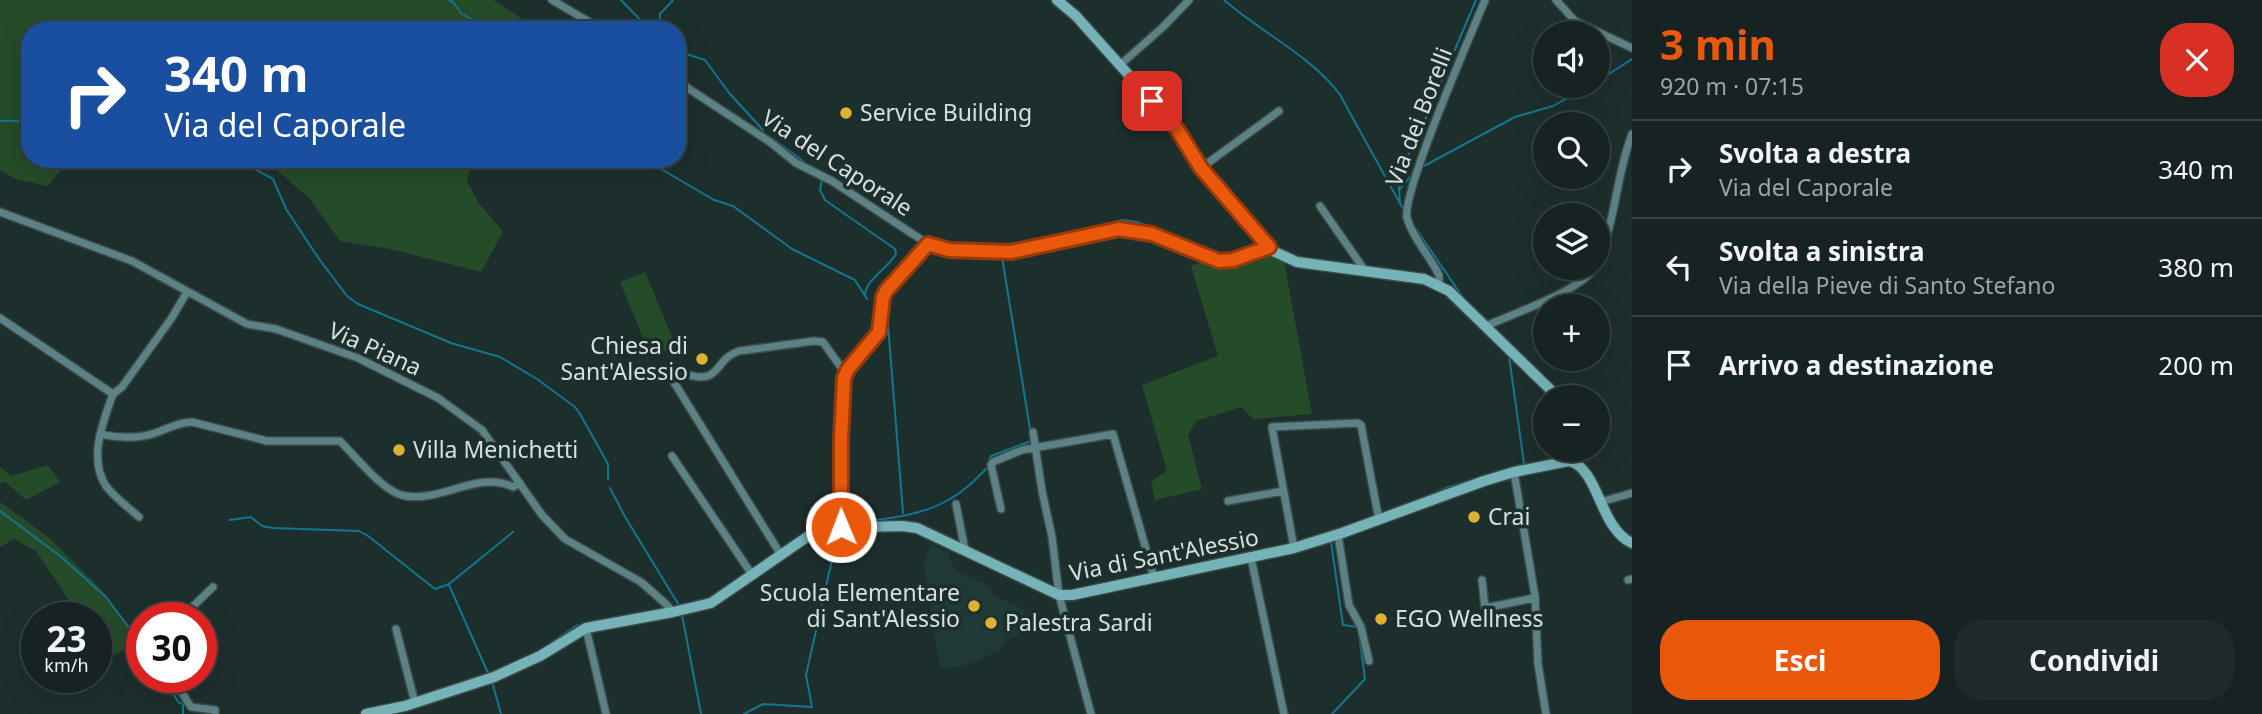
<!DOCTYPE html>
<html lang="it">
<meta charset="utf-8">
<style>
:root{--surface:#162322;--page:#1f2b2a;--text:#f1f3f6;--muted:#9ea4a5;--line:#354040;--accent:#ea580c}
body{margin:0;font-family:"Noto Sans",sans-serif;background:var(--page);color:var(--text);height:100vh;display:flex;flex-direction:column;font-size:26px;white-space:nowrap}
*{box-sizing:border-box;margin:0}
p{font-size:23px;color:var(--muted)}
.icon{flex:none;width:38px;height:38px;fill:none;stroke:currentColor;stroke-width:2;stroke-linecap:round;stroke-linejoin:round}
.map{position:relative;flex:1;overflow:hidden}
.panel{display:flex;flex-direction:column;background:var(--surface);width:630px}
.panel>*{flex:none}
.top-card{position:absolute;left:21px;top:21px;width:665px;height:147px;border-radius:28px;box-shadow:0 7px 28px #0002,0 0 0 2px var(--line);background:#1a4fa0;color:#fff;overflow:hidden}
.controls{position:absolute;left:1533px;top:21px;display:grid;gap:14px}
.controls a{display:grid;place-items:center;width:77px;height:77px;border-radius:50%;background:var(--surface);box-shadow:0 7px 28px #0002,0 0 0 2px var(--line);font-size:35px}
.speed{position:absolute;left:21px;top:602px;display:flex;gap:14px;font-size:35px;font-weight:700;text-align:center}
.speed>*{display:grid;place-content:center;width:91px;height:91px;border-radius:50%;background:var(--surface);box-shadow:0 7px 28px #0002,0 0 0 2px var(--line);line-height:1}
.speed small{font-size:18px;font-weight:400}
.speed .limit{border:10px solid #d22;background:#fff;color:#111}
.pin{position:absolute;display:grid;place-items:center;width:60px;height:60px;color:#fff;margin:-30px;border-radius:14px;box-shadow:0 4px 10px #0006}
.me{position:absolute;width:77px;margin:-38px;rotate:359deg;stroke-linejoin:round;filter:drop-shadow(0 0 5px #0008)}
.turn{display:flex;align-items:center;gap:24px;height:147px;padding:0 28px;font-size:32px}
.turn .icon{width:91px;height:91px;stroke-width:2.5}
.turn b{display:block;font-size:49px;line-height:60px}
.round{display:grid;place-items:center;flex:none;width:74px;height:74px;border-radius:28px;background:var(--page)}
.summary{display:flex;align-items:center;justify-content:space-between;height:119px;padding:0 28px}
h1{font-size:42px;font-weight:700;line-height:52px;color:var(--accent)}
.primary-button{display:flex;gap:14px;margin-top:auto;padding:14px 28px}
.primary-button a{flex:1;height:80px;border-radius:28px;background:var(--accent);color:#fff;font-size:28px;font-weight:700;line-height:80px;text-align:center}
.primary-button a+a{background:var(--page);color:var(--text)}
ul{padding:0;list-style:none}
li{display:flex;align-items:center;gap:21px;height:98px;padding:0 28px;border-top:2px solid var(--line)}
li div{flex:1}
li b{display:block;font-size:26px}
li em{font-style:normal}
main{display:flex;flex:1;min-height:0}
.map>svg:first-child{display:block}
.built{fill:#1f3a36}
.green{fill:#254c29}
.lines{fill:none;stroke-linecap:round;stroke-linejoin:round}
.stream{stroke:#127690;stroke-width:2}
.street-casing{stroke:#3a4b49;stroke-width:10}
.secondary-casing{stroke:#3a4b49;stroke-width:13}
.street{stroke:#5d8285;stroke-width:7}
.secondary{stroke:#76b3b8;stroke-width:10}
.route-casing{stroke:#983908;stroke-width:18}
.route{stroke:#ea580c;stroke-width:12}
.poi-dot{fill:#dcb233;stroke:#1d2f2d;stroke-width:2.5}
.labels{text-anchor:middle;stroke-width:7;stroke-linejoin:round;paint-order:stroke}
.poi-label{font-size:23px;fill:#d5e0de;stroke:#1d2f2d;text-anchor:start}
.street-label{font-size:23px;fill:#d5e0de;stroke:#1d2f2d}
</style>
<main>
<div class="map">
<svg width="1632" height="714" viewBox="0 0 1632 714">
<rect width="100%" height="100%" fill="#1d2f2d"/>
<path class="built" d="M931,544L948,553L955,570L990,586L993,595L1025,610L1027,626L1016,637L1008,638L1000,650L970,664L941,669L930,615L931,602L924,565Z"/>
<path class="green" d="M0,0H493L525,20L533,30H30V159H70L48,186L15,179L0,170Z
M264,159H376L393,167L419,164L427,159H476L470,167L467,181L478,202L503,232L481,272L390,249L340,241L310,199Z
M1267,252L1284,261L1312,414L1253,419L1241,407L1196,421L1188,435L1202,489L1155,500L1151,481L1167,471L1142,385L1218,356L1191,266L1205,261C1225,275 1247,262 1267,252Z
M645,272L676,346L651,357L620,282Z
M48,465L60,482L26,500L4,481L0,483V467L12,476Z
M0,502L48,537L100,588L141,641L114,655L96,631V618H81L36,551L14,539L0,547Z"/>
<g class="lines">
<path class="stream" d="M449,0L453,2L461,13L490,30
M621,0L650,30
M1224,0C1262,33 1308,54 1339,93L1402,207
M659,30L660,14L673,0
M677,51L705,60L730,94L763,130
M1598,81L1632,59
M0,121H30
M773,139L803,161
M218,159L246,169L253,168L273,179L286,209L319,259L347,296L358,304L451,343L500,357L537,379L575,407L580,414L608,464V479
M644,159L714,200L733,206L792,249L855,280L867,299
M810,165L821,172
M1422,167L1515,117L1553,106L1589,86
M822,180L820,190L825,200L895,249L896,254C888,268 866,279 865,295
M1399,190L1411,176
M1400,203L1398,173L1408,156L1425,120L1476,0
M1412,223L1464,299
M1068,234L1122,220L1137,222L1217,253H1232L1251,248
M1003,245L1062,235
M1002,257L1030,429
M887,312L903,513
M877,318V305
M845,365L860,349
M839,405L840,375
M610,488L624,515L680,607
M1421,499L1449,487L1524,464L1509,356
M0,511L60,556L106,597L142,645
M230,520L251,517L262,526L273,528L359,531L368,536L435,589L449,584L513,532
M844,522C876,521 922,516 950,499C965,491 976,479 988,467V463L991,456L1031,441
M1331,542L1343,625L1357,627
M449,585L488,673H490
M682,615L701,714
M542,649L576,626L619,617
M163,677L179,703L183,704V714
M493,685L501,714
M744,714L763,704L812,707L806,675L838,533
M1332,714L1365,679L1359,633"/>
<g class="street-casing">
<path id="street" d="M552,0L603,30
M1556,0L1575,21L1632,48
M1120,65L1163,27L1189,0
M677,81L770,142L796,163L832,181L928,244L949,250L1011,252L1119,229L1152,234L1219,261L1233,260L1269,247
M1201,168L1279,111
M1320,206L1366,272
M0,212L132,261L247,324L276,329L358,358L438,398L482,430L542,515L565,539L641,582L666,604L673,612
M1598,261C1616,220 1616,175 1632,134
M1439,284V275C1430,256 1413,239 1407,218C1401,194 1471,35 1485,0
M0,318L113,394L122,387L171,319L187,292
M1486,326C1512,314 1581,291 1594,268
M113,394C103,422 88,459 106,486C114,497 128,507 139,517
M1033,432L1042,491L1052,537L1059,595L1091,714
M100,434C117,438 139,439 155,433C167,429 179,422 192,422L267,441H340C355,456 381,489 401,495C439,505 478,469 513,487L520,483
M672,456L753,576
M1514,472L1535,596L1538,664L1546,714
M1228,501L1283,491
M1600,502L1632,493
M956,504L965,550
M1001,509L991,465L993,462L1022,450L1113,434L1154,577
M841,527L840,440L844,378L848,369L879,332L883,297L886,291L928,244
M1338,535L1349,605L1361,627L1369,661
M1294,548L1272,427L1357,423L1361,425L1379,520
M781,555L672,379L682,373C723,387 712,360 739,351L814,341L823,342L845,373
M1251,558L1284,714
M1482,580L1485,608L1534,598
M1628,580L1632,579
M181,618L213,587
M586,628L606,714
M396,629L415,703
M172,677L191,707L215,710V714"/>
</g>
<g class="secondary-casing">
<path id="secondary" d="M1057,0L1076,16L1177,129L1201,168L1275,252L1297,262L1424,279L1449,291L1558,397
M1576,450L1577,463
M366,714L405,706L494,677L540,656L586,628L673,612L711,603L807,537L829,528L902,526L917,528L1059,595H1072L1294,548L1342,533L1484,481L1514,472L1569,461C1599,468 1599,528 1632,543"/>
</g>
<use href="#street" class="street"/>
<use href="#secondary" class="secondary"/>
</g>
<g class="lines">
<g class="route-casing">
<path id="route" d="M841,527V440L844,378L848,369L879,332L883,297L886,291L928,244L949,250L1011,252L1119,229L1152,234L1219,261L1233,260L1269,247L1201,168L1177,129L1152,101"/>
</g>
<use href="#route" class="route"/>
</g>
<g class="poi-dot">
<circle cx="846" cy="113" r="7"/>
<circle cx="702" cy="359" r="7"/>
<circle cx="399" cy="450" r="7"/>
<circle cx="1474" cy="517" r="7"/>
<circle cx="974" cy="606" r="7"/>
<circle cx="1381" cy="619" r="7"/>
<circle cx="991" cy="623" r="7"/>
</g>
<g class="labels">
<g class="poi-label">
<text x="860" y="121">Service Building</text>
<text x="688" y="354" text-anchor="end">Chiesa di<tspan x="688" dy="26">Sant'Alessio</tspan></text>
<text x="413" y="458">Villa Menichetti</text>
<text x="1488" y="525">Crai</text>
<text x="960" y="601" text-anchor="end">Scuola Elementare<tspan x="960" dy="26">di Sant'Alessio</tspan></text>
<text x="1395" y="627">EGO Wellness</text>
<text x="1005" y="631">Palestra Sardi</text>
</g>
<g class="street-label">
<text transform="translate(1419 117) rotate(-69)" y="8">Via dei Borelli</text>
<text transform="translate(837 163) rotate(33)" y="8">Via del Caporale</text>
<text transform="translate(375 349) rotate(24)" y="8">Via Piana</text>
<text transform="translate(1164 555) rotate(-11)" y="8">Via di Sant'Alessio</text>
</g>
</g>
</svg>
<div class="controls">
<a><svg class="icon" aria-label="sound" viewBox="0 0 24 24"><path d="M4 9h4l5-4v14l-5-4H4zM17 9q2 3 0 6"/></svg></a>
<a><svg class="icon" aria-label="search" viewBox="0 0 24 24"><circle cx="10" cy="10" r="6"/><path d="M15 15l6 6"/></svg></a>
<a><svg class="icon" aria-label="layers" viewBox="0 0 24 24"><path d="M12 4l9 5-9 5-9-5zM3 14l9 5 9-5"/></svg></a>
<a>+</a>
<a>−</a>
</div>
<div class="speed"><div>23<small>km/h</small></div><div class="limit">30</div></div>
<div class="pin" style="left:1152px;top:101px;background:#d93025"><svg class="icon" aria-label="arrive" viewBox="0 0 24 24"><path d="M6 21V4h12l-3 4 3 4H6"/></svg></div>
<svg class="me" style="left:841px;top:527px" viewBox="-20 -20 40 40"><circle r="17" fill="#ea580c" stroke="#fff" stroke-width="3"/><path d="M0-11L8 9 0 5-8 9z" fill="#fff"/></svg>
<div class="top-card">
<div class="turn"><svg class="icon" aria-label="right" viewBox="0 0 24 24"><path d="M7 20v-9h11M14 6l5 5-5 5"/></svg><div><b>340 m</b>Via del Caporale</div></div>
</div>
</div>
<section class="panel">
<div class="summary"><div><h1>3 min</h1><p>920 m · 07:15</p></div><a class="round" style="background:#d93025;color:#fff"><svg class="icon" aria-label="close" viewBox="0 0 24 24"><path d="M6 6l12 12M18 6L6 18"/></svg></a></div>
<ul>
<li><svg class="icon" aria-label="right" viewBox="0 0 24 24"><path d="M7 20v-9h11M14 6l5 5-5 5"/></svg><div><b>Svolta a destra</b><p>Via del Caporale</p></div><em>340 m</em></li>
<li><svg class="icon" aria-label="left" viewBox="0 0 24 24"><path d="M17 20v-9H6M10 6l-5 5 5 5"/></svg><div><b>Svolta a sinistra</b><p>Via della Pieve di Santo Stefano</p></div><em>380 m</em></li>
<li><svg class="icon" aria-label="arrive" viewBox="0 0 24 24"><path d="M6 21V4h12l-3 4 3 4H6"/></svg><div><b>Arrivo a destinazione</b></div><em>200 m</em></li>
</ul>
<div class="primary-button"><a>Esci</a><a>Condividi</a></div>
</section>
</main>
